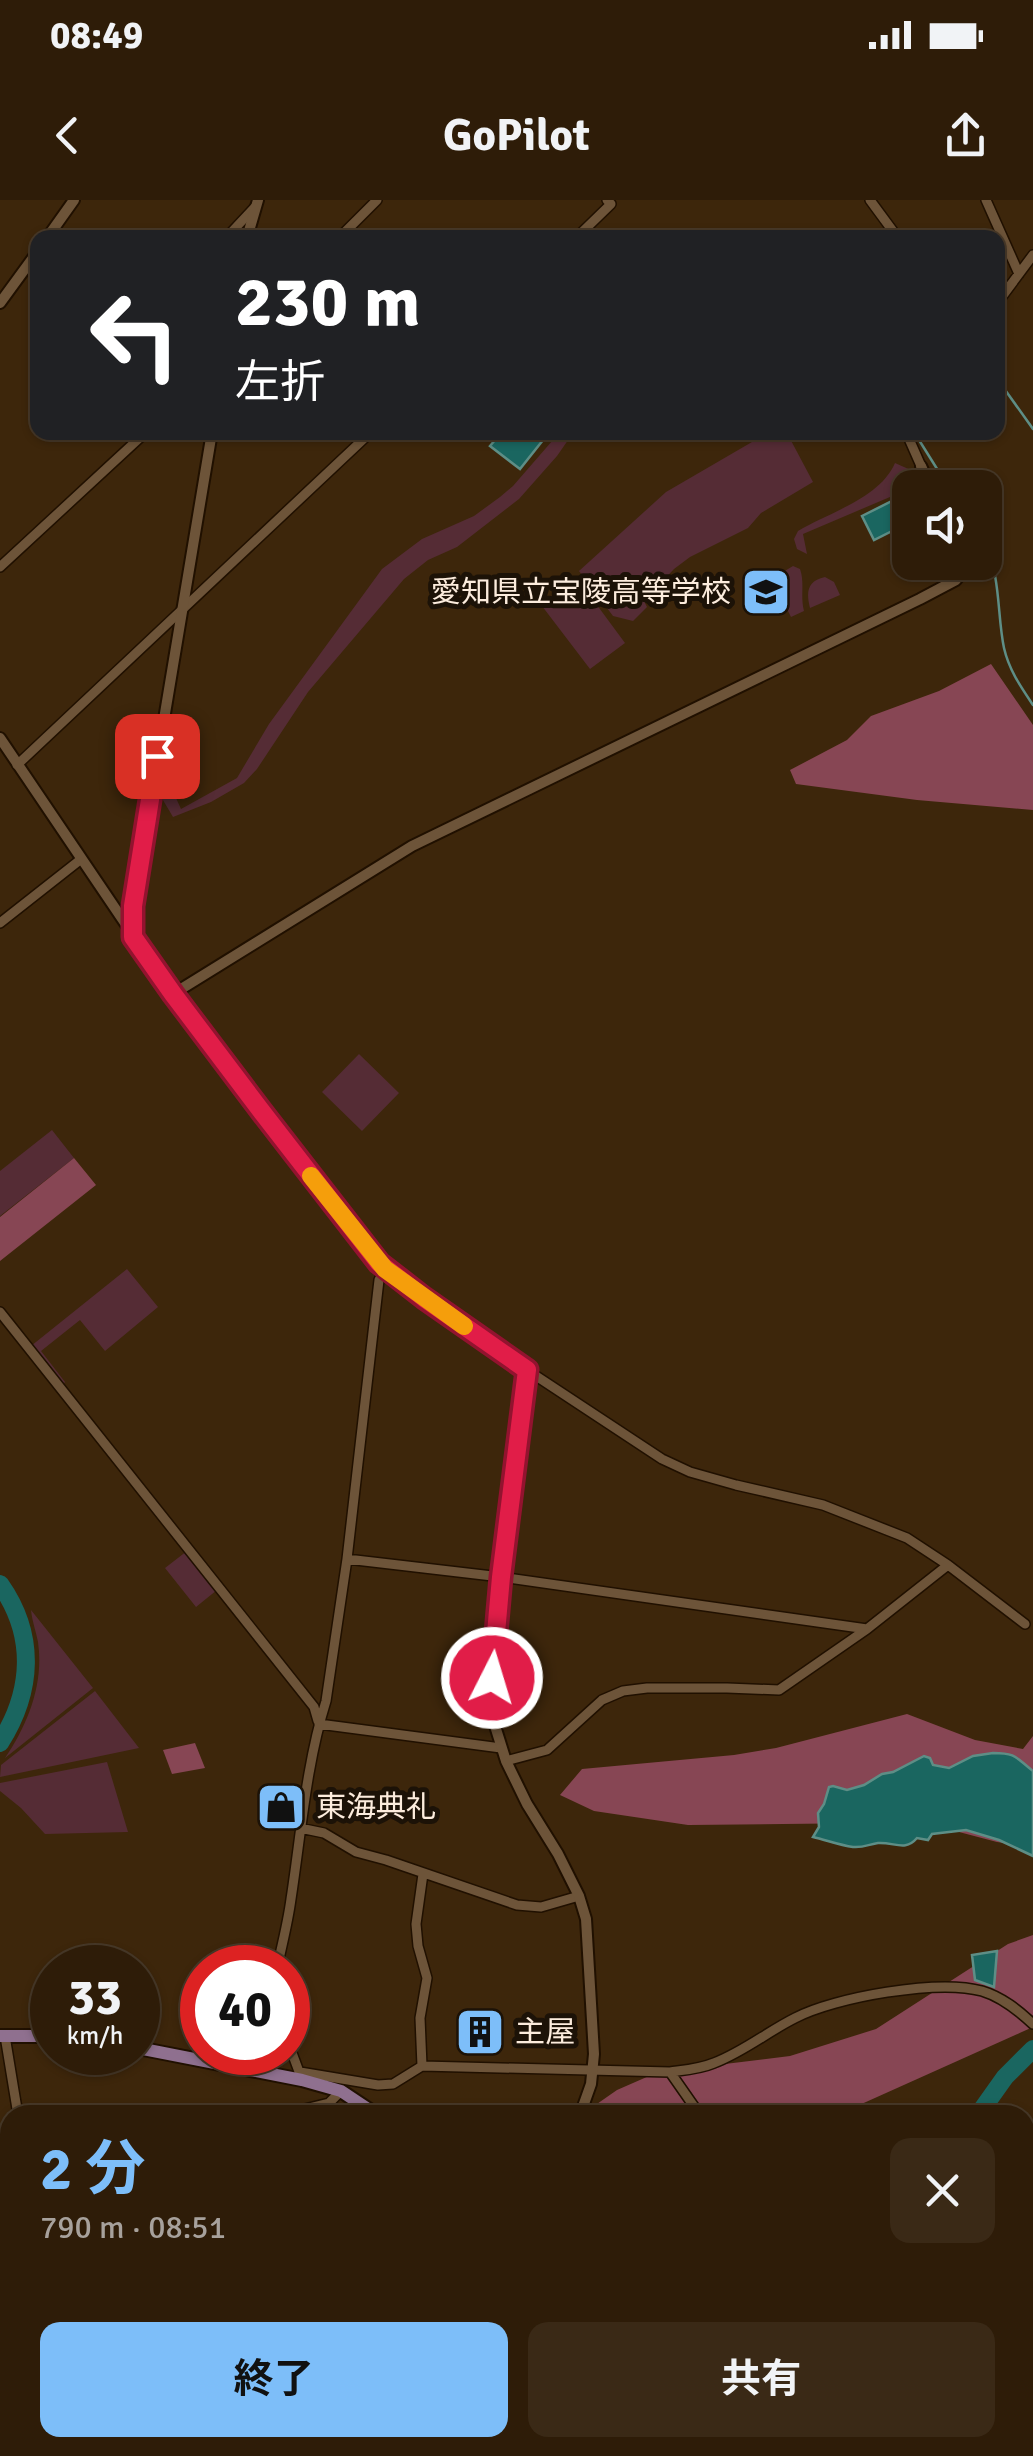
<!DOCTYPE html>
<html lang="ja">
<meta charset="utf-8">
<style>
:root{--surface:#2e1c08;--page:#3a2916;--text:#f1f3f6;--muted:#a7a19c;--line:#493a29;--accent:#7dbef9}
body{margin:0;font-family:Signika,"Noto Sans JP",sans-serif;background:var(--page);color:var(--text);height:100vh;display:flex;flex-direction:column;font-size:38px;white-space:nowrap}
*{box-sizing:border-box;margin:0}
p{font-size:32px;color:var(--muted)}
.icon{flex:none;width:55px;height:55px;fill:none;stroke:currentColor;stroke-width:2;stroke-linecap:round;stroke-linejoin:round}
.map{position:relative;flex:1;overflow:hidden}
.sheet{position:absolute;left:0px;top:1905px;width:1035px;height:352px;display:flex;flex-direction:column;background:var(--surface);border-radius:30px 30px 0 0;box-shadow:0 2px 8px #0004,0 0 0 2px var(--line)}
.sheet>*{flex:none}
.guide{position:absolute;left:30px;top:30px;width:975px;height:210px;border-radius:20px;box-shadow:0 2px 8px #0004,0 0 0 2px var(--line);background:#202124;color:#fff;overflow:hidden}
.buttons{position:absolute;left:892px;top:270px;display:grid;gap:20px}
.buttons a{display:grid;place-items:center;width:110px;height:110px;border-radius:20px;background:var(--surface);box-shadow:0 2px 8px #0004,0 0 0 2px var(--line);font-size:50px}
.speed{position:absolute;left:30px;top:1745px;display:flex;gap:20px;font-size:50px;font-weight:700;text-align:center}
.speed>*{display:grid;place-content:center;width:130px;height:130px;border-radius:50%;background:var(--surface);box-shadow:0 2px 8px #0004,0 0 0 2px var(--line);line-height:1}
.speed small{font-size:25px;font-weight:400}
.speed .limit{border:15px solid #d22;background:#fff;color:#111}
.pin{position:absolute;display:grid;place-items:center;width:85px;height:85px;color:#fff;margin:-42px;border-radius:20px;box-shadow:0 5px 15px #0006}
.me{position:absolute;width:110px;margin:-55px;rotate:5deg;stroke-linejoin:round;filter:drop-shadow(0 0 8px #0008)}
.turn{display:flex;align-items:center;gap:35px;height:210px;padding:0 40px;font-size:45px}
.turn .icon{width:130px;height:130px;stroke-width:2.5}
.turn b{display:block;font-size:70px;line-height:85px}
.round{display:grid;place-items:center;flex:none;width:105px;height:105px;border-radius:20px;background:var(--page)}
.headline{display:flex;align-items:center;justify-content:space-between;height:170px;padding:0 40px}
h1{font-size:60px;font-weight:700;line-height:75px;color:var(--accent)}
.action{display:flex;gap:20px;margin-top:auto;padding:20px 40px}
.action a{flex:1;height:115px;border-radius:20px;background:var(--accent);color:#111;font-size:40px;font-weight:700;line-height:115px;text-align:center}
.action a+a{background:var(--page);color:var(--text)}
.status{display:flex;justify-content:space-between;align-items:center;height:70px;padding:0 50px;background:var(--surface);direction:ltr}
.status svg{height:28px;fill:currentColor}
header{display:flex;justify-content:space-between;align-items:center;height:130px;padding:0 40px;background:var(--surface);font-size:45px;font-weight:700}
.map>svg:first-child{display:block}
.green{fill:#552c35}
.forest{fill:#874654}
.water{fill:#1a6660;stroke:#5e8e86;stroke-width:2.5}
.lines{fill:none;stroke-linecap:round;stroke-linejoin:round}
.stream{stroke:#5e8e86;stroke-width:2.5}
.river{stroke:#1a6660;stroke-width:18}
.minor-casing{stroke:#201000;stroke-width:12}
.tertiary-casing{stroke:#201000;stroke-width:14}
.primary-casing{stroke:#201000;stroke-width:16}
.minor{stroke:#6d5439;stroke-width:9}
.tertiary{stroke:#6d5439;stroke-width:10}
.primary{stroke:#8f708f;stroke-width:12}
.route-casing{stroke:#92132f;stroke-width:25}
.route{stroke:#e11d48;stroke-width:18}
.slow{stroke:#f59e0b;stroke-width:18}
.labels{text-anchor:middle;stroke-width:10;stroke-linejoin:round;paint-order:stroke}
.poi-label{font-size:30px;fill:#fcecdd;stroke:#1c1207;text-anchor:start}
</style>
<div class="status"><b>08:49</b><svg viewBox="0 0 49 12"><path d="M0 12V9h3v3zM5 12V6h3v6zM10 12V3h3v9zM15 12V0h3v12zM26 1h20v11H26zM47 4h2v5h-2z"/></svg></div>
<header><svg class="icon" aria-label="back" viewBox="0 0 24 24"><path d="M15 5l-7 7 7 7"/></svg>GoPilot<svg class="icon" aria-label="share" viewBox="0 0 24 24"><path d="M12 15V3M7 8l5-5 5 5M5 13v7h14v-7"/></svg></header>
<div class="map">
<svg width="1033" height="2256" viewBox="0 0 1033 2256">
<rect width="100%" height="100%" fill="#3d260b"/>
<path class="green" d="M769,232L787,233L813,282L761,313L748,328L690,357L674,369L644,401L647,407L633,421L613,416L579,371L666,292Z
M559,233H573L557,256L519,299L457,347L428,360L404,379L308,492L257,569L244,583L211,602L173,617L157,590L164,556L171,587L181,609L237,578L269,524L382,369L422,339L474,316L500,297L513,286Z
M895,263L913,271L900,275L899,285L903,294L898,296L897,294L803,334L807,354L797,349L794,339L798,331C830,312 880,298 895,263Z
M793,366L800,369C805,383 800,396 804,411L791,417L767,369L783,372Z
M825,377L834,382L840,395L810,408C806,392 807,381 825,377Z
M577,378L625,443L590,469L542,406Z
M359,854L399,893L362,931L322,892Z
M52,930L74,958L0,1016V971Z
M127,1069L158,1107L105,1151L80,1120L41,1151L65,1182L63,1185L31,1146Z
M187,1351L217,1390L196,1407L165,1368Z
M31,1410L93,1488L5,1558C28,1524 44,1484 38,1442C36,1431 32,1421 31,1410Z
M95,1491L139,1548L0,1577L1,1565Z
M107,1562L128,1632L45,1634L21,1608L0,1591V1583Z"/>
<path class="forest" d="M991,464L1033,525V610L917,600L796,584L790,570L847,540L871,516L939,491Z
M74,958L96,985L0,1061V1017Z
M907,1514L975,1540L1023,1549L1033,1536V1647L997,1642L940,1627L871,1623L688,1625L594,1611L560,1595L582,1569L734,1555L776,1548Z
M195,1543L205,1568L172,1574L163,1550Z
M1033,1735V1827L837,1915H584V1913L617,1890L649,1876L692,1868L790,1856L876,1829L1008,1744Z
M927,2248H1015L1011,2256H923Z"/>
<path class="water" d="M501,233H544L547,235L520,269L490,246Z
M894,300L906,324L874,340L862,316Z
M993,1553C1017,1553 1016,1558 1033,1571V1656L999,1640L966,1630L932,1634L928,1640L917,1638C905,1652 895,1642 878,1643C870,1644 863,1648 853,1647C839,1645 826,1640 813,1637L819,1627L818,1613L824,1604L829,1587L833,1586L847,1590L864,1585L882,1574L893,1572L924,1556L930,1558L933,1565L949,1568L973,1556Z
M997,1751L994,1787L975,1780L972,1755Z"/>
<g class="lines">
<path class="stream" d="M998,180L1033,229
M914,232L949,288
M985,346C1001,376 997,415 1004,448C1009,470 1021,487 1033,505
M337,2248L339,2256"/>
<path class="river" d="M0,1384C36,1435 33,1491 0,1543
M978,1915L1005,1877L1033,1849
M0,2127L10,2128
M730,2256L737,2248"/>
<g class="minor-casing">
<path id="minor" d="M870,0L898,38
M986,0L1019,74
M226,38L255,7
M339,38L377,0
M576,38L611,4L607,0
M998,102L1033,55
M908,232L910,241L921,266
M0,367L146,232
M17,565L371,232
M0,723L80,660
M0,1112L314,1507L318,1521
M527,1170L662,1259L690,1272L736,1285L823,1305L907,1338L948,1365L1025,1424
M347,1359L501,1377L867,1429
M319,1524L501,1548
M506,1561L547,1550L602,1500L623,1491L647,1488H727L779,1490L867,1429L948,1365
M300,1628L324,1633L356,1652L386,1660L517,1705L541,1707L579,1696
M277,1768C282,1745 288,1722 291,1699C301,1634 306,1565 326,1501L347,1359L379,1080L385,1069
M5,1836L18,1915
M288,1842L301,1877
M422,1866L420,1818L427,1778L418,1746L416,1724L423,1674
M300,1872L378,1885L393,1884L422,1866L670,1872C685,1870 700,1869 714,1863C743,1852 767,1832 795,1818C835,1797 938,1779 982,1791C1002,1797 1018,1810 1033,1824
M670,1872L700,1915
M280,1915L329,1903L341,1891
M0,1970L10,1968
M0,2247L10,2245
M123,2248L125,2256
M379,2248L381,2256
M489,2248L490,2256
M644,2248L654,2256
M522,2256L546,2248"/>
</g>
<g class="tertiary-casing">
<path id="tertiary" d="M47,38L74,0
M247,38L258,0
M0,103L38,51
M921,266L931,288
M0,538L173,794L379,1063L424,1099L527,1170L501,1377L491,1513L506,1561L527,1604L558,1654L579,1696L586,1719L594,1854L591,1884L580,1915
M133,736V705L212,232
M173,794L412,646L920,399L956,380L960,375L963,362
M1025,2006L1033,2004"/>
</g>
<g class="primary-casing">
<path id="primary" d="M0,1836H52
M138,1848L302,1880L341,1891L377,1915
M775,2248L795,2256"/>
</g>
<use href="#minor" class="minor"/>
<use href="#tertiary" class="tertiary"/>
<use href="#primary" class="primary"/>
</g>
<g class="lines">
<g class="route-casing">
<path id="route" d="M157,556L133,706V737L173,794L262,912L379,1063L424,1098L527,1170L501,1377L492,1478"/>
</g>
<use href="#route" class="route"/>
<path class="slow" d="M311,976L385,1069L464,1126"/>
</g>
<defs>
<g id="school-square" transform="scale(2.5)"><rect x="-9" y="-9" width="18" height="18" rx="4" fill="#7dbef9" stroke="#1c1207"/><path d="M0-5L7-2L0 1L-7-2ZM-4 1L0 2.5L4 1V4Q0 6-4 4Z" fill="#111"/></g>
<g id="shop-square" transform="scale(2.5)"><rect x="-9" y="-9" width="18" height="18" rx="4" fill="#7dbef9" stroke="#1c1207"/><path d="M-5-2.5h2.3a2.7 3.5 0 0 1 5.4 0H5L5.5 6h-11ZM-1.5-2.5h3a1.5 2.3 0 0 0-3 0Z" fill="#111"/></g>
<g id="building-square" transform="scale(2.5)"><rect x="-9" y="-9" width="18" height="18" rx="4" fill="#7dbef9" stroke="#1c1207"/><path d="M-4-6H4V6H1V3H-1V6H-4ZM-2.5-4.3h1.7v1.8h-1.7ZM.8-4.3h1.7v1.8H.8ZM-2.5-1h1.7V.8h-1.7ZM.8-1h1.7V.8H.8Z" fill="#111"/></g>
</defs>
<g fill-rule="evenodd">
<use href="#school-square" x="766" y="392"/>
<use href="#shop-square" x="281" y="1607"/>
<use href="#building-square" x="480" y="1832"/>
</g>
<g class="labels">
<g class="poi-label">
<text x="731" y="402" text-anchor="end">愛知県立宝陵高等学校</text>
<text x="316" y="1617">東海典礼</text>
<text x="515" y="1842">主屋</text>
</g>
</g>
</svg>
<div class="buttons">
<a><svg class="icon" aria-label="sound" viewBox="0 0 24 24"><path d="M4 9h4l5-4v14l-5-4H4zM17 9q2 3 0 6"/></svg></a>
</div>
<div class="speed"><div>33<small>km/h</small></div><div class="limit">40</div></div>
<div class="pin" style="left:157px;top:556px;background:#d93025"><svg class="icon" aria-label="arrive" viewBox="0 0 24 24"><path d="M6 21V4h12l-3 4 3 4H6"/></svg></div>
<svg class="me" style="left:492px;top:1478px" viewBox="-20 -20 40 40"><circle r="17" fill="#e11d48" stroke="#fff" stroke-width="3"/><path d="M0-11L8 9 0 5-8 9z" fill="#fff"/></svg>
<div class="guide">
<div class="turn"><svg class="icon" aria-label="left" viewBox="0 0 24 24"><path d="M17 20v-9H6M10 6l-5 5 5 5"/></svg><div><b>230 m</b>左折</div></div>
</div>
<section class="sheet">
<div class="headline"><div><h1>2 分</h1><p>790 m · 08:51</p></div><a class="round"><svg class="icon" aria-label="close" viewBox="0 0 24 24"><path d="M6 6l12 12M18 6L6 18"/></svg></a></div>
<div class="action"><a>終了</a><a>共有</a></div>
</section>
</div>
